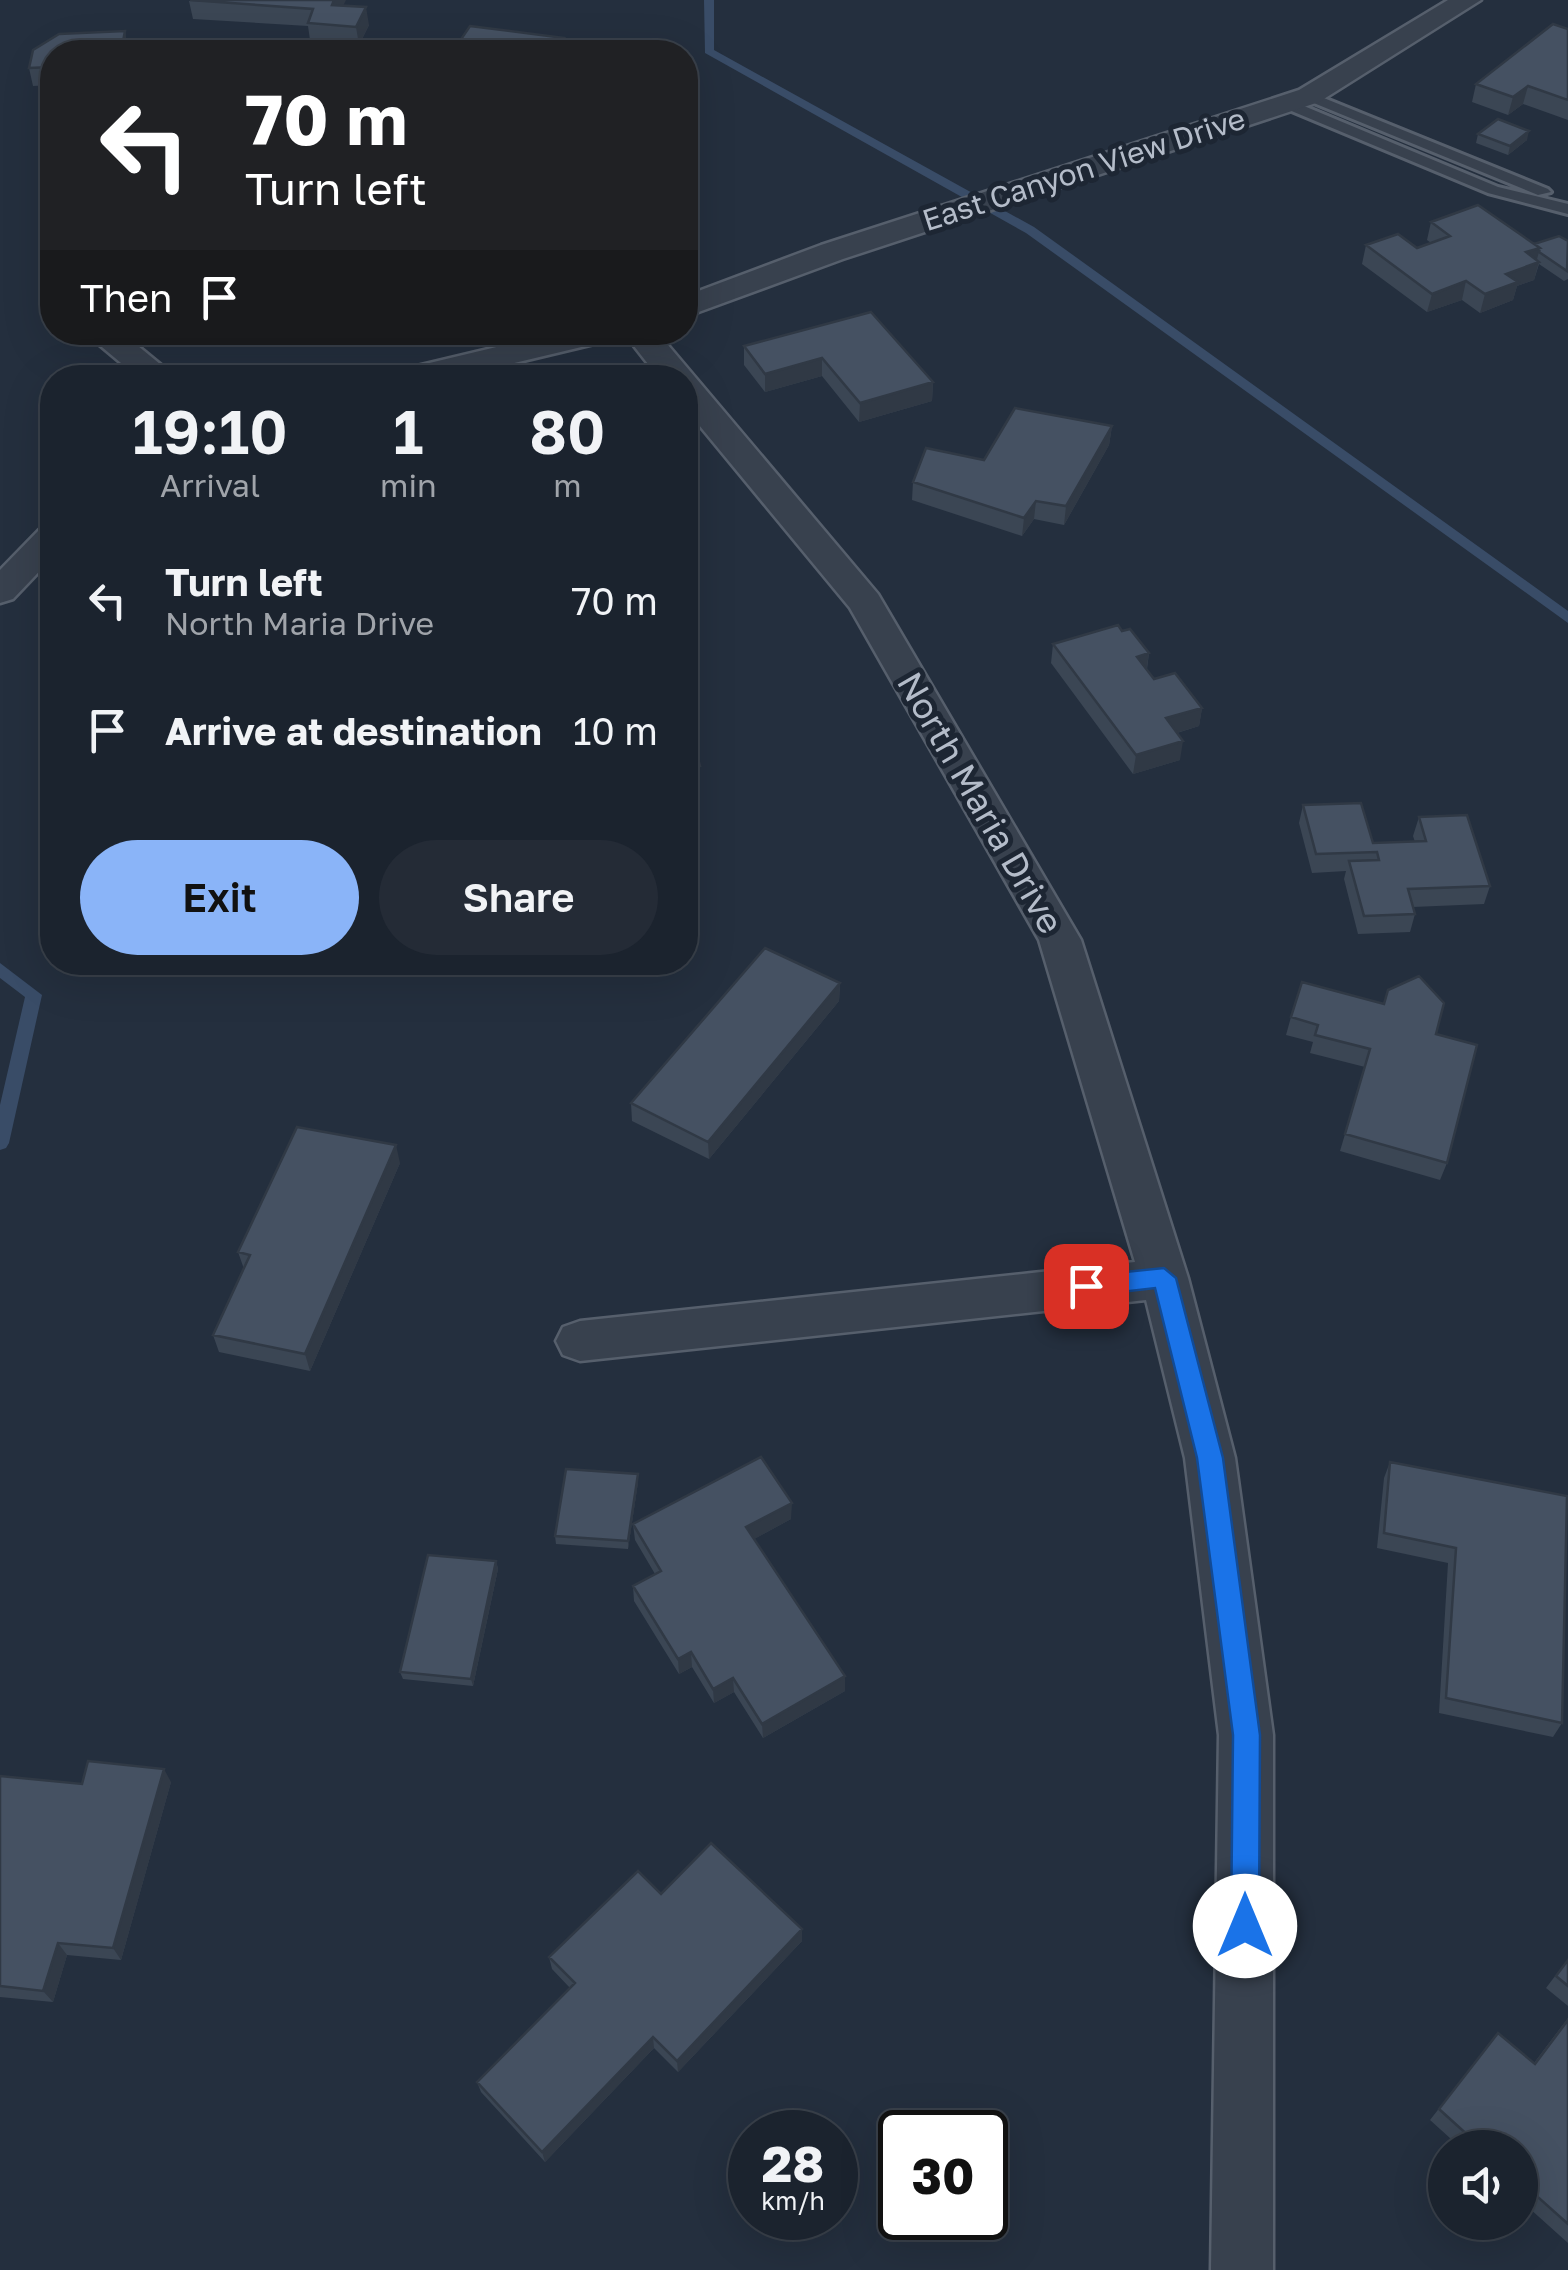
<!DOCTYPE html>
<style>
:root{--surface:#1b232e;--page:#242b36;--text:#f1f3f6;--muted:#a0a4aa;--line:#39404a;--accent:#8ab4f8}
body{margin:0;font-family:"Golos Text",sans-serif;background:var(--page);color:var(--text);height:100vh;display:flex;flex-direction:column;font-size:38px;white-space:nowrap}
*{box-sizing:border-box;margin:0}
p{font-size:32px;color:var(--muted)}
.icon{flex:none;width:55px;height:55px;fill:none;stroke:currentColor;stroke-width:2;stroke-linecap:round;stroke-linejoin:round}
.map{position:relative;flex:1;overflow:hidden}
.sheet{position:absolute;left:40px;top:365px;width:658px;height:610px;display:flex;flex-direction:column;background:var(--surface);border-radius:40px;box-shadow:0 10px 40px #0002,0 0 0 2px var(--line)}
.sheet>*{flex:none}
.guide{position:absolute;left:40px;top:40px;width:658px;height:305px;border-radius:40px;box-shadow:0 10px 40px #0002,0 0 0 2px var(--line);background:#202124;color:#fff;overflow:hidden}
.fabs{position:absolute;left:1428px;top:2130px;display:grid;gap:20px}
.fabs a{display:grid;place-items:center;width:110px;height:110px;border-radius:50%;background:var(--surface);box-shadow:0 10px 40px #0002,0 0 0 2px var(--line);font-size:50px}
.speed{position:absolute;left:728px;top:2110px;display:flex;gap:20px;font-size:50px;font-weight:700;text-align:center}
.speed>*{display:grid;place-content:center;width:130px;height:130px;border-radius:50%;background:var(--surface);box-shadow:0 10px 40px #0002,0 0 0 2px var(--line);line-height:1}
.speed small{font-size:25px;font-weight:400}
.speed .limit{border:5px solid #111;border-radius:15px;background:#fff;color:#111}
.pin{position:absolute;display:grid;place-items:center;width:85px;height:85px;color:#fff;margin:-42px;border-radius:20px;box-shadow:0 5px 15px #0006}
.me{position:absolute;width:110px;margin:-55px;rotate:0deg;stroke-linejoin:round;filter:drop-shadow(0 0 8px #0008)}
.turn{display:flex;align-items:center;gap:35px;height:210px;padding:0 40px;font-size:45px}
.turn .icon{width:130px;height:130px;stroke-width:2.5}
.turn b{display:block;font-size:70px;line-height:85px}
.then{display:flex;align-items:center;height:95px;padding:0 40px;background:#0003;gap:20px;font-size:38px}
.eta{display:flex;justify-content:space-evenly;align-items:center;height:170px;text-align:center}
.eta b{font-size:60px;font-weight:600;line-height:70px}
.action{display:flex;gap:20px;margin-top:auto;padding:20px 40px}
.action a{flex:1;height:115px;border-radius:60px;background:var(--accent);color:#111;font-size:40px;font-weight:600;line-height:115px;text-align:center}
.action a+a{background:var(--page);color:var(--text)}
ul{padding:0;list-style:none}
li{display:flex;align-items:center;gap:30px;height:130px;padding:0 40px}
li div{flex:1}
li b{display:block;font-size:38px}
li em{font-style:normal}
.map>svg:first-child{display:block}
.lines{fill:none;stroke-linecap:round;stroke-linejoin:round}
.stream{fill:#394c67;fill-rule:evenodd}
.service-casing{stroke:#565f6c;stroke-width:6}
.minor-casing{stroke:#565f6c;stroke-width:5}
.service{fill:#38414e;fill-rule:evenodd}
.minor{fill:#38414e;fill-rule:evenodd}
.wall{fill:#3b4654}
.shaded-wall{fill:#303945}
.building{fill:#455162;stroke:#303945;stroke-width:2.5}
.route{fill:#1a73e8;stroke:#114b97;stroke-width:2.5}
.labels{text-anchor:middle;stroke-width:10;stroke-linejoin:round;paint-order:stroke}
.far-street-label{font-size:30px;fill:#b4bcc9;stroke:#1d2633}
.street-label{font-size:35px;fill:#b4bcc9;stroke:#1d2633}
</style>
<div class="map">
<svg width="1568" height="2270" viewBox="0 0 1568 2270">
<rect width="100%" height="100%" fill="#242f3e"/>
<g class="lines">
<path class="stream" d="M704,0H714V50L1034,227L1568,611V623L1026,233L705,53Z
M0,963L42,995L9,1143L6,1148L0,1150V1105L25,997L0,978Z"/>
<g class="service-casing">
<path id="service" d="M1309,92L1548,189L1551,192L1538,195L1304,99L1302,96Z
M1282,101H1292L1498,187L1568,204V214L1488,193L1282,107Z"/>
</g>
<g class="minor-casing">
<path id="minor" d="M1448,0H1481L1319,102L843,259L685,317V296L821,245L1299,90Z
M84,332H121L177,378H139Z
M559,332H619L615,339L452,378H392L396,371Z
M623,332H657L878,594L1081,940L1188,1278L1235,1458L1273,1735V2270H1211L1219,1735L1185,1458L1146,1300L580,1361L563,1355L556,1341L563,1327L580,1321L1135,1262L1039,940L850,608L685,408V378H659Z
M52,527V558L13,599L0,603V570L39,530Z"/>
</g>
<use href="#service" class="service"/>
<use href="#minor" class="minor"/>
</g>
<path class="wall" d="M189,1L343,6L369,25L359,45L310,40L308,26L193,19Z
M1568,29V120L1523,104L1508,115L1472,102L1476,84Z
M125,31L128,52H52V85L33,86L29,68L33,50L59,34Z
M455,48L565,52H455Z
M1478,134L1527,140L1508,155L1476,143Z
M1431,222L1534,244L1568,241V279L1564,281L1539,264L1534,280L1517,286L1513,300L1480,313L1462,300L1427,312L1362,264L1366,245L1417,248L1431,243L1427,240Z
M871,312L933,382L932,401L859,422L822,376L765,392L744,365V346Z
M1112,426L1109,445L1064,525L1034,519L1022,536L912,500L913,482L984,460Z
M1122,631L1149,653L1147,669L1154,679L1202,708L1199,726L1177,733L1180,760L1133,774L1051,663L1053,644Z
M685,735L700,766V785L688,787L690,811L685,812Z
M1303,805L1373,843L1415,842L1413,836L1419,817L1490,886L1484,904L1413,907L1415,914L1410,932L1358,934L1344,879L1346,871L1312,873L1299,823Z
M840,983L839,1001L709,1159L632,1121L631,1103Z
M1291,1017L1436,1034L1447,1163L1440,1180L1340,1151L1365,1067L1310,1053L1313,1042L1286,1035Z
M400,1163L310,1371L219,1352L213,1335L244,1269L238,1252Z
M1390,1462L1567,1496L1562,1723L1553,1737L1439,1713L1448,1563L1377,1548L1384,1478Z
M638,1482L628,1549L556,1544L555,1536Z
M791,1519L754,1539L845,1676V1691L763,1738L734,1692L714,1703L692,1667L679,1674L634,1601L633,1586L655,1574L635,1540L633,1524Z
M496,1561L498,1569L473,1686L403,1679L400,1672Z
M0,1776L82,1784L171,1782L121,1960L67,1955L53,2002L0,1997Z
M661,1894L802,1929V1941L678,2072L654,2048L545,2162L481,2092L477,2082L570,1988L552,1969L549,1957Z
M1568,1959V2006L1546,1988Z
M1568,2018V2243L1520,2200V2148H1461L1430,2120L1498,2033L1534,2063Z"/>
<path class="shaded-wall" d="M334,0H346L335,22L332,5Z
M366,7L369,25L359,45L356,27Z
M125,31L128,52H121Z
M564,38L565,52H555Z
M1528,86L1523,104L1508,115L1513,97Z
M1529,131L1527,140L1508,155L1510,146Z
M1540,248L1536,263L1539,262L1534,280L1517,286L1513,300L1480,313L1485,294L1526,252Z
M1466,281L1462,300L1427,312L1432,294Z
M822,358V376L765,392V374Z
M933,382L932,401L859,422L860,403Z
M1112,426L1109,445L1064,525L1066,506Z
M1036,501L1034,519L1022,536L1024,518Z
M1149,653L1146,672L1137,657Z
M1202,708L1199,726L1163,737L1166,718Z
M1183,741L1180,760L1133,774L1136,755Z
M700,766V785L685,787V768Z
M840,983L839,1001L709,1159L708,1142Z
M396,1145L400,1163L310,1371L305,1354Z
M638,1474V1482L628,1549V1541Z
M792,1503L791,1519L747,1543L746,1527Z
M496,1561L498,1569L473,1686L471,1679Z
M691,1652L692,1667L679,1674L678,1659Z
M845,1676V1691L763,1738L762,1724Z
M733,1678L734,1692L714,1703L713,1689Z
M164,1769L171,1782L121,1960L113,1948Z
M802,1929V1941L678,2072L677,2061Z
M58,1943L67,1955L53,2002L43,1991Z
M653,2037L654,2048L545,2162L542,2152Z"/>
<path class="building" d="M190,0H334L332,5L366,7L356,27L308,23L313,9Z
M1553,24L1568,29V100L1528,86L1513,97L1476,84Z
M470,26L564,38L555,52H478L455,48Z
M125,31L121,52H52V67L29,68L33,50L59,34Z
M1498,119L1529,131L1510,146L1478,134Z
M1478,205L1540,248L1526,252L1539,262L1506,274L1518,282L1485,294L1466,281L1432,294L1366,245L1398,234L1417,248L1450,236L1431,222Z
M1559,236L1568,241L1567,271L1539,252L1540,248L1534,244Z
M871,312L933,382L860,403L822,358L765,374L744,346Z
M1015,408L1112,426L1066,506L1036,501L1024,518L913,482L926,448L984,460Z
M1118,625L1122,631L1130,629L1149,653L1137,657L1154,679L1175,673L1202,708L1166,718L1183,741L1136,755L1053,644Z
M685,735H692L700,766L685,768Z
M685,776L689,792L685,793Z
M1361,803L1373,843L1426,841L1419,817L1467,815L1490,886L1408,889L1415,914L1364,916L1349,861L1379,860L1377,852L1316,854L1303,805Z
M765,948L840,983L708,1142L631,1103Z
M1419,976L1444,1003L1436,1034L1477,1045L1447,1163L1345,1134L1370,1049L1315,1035L1318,1025L1291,1017L1302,982L1384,1004L1388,990Z
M297,1127L396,1145L305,1354L213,1335L250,1255L238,1252Z
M761,1457L792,1503L746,1527L845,1676L762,1724L733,1678L713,1689L691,1652L678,1659L633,1586L661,1571L633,1524Z
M1390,1462L1567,1496L1562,1723L1446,1698L1456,1548L1384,1533Z
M566,1469L638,1474L628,1541L555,1536Z
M428,1555L496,1561L471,1679L400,1672Z
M88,1761L164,1769L113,1948L58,1943L43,1991L0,1986V1776L82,1784Z
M711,1843L802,1929L677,2061L653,2037L542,2152L477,2082L575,1983L549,1957L638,1871L661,1894Z
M1568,1960V1986L1556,1976Z
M1568,2020V2224L1520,2181V2148H1482L1439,2109L1498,2033L1535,2064Z"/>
<path class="route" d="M1164,1268L1176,1278L1223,1458L1260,1735L1259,1926L1255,1936L1245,1941L1235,1936L1231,1926L1233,1735L1197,1458L1155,1288L1086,1296L1074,1286L1086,1276Z"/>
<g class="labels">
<g class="far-street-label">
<text transform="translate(1084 170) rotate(-18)" y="10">East Canyon View Drive</text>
</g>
<g class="street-label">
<text transform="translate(980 803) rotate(60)" y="12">North Maria Drive</text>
</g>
</g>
</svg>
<div class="fabs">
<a><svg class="icon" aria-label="sound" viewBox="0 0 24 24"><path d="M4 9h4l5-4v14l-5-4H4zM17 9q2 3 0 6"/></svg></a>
</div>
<div class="speed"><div>28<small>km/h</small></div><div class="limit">30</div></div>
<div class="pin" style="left:1086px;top:1286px;background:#d93025"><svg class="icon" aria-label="arrive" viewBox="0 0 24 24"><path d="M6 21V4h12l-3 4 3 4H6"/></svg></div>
<svg class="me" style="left:1245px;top:1926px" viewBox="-20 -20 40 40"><circle r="19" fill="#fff"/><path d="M0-13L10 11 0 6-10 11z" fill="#1a73e8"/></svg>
<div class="guide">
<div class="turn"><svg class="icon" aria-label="left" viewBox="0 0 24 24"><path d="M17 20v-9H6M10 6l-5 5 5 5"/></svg><div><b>70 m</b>Turn left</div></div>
<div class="then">Then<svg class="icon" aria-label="arrive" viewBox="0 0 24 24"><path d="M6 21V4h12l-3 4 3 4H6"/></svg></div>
</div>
<section class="sheet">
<div class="eta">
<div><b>19:10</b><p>Arrival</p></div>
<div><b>1</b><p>min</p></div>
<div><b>80</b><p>m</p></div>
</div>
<ul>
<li><svg class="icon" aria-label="left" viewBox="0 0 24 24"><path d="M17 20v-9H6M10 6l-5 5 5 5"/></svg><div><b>Turn left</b><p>North Maria Drive</p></div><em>70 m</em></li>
<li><svg class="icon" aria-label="arrive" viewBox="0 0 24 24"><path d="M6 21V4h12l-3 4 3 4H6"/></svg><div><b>Arrive at destination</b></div><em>10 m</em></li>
</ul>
<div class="action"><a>Exit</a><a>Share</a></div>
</section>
</div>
